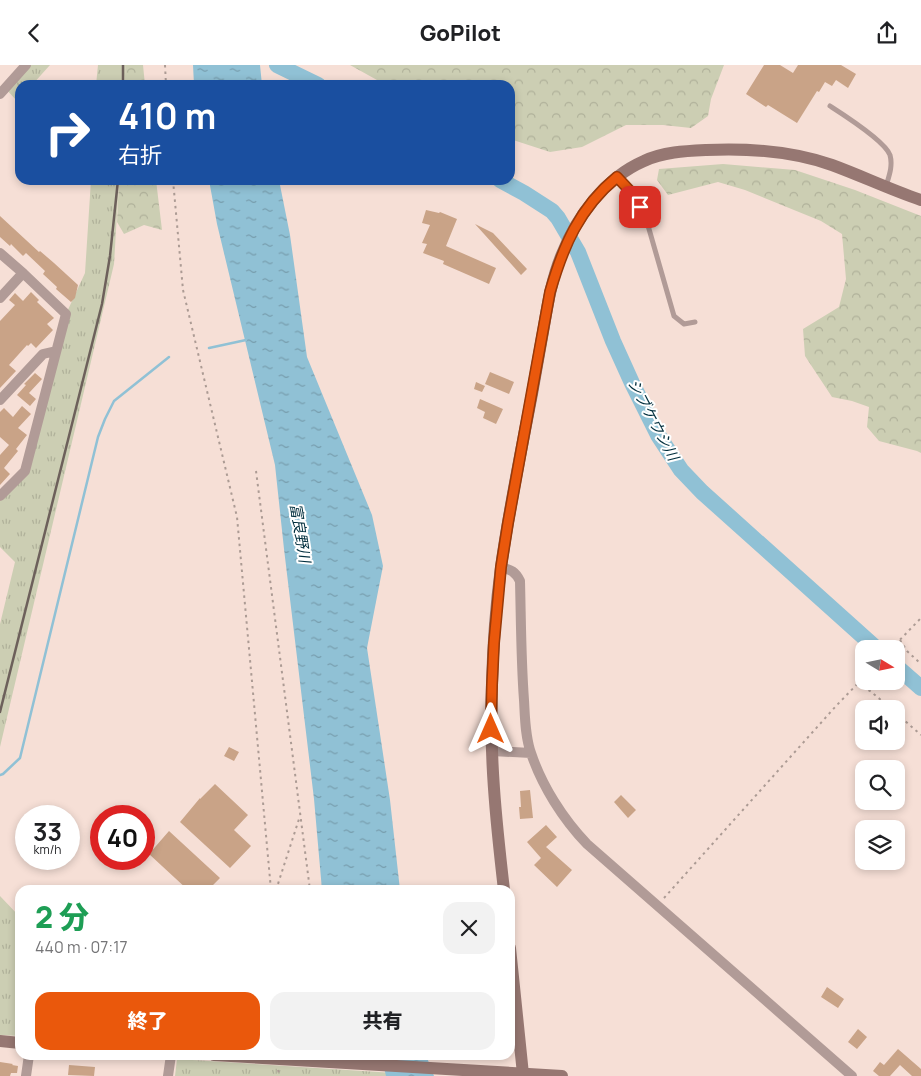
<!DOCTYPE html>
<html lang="ja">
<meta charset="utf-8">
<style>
:root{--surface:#fff;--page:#f2f2f2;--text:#202124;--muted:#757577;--accent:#ea580c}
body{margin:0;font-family:Manrope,"Noto Sans JP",sans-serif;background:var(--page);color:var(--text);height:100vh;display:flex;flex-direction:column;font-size:19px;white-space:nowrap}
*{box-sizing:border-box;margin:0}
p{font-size:16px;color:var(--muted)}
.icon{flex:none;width:28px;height:28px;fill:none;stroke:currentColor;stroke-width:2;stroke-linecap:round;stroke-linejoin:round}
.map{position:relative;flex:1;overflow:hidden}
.sheet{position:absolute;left:15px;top:820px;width:500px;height:175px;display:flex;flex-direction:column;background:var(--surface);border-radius:15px;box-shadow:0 2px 8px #0003}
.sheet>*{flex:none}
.hud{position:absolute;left:15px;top:15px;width:500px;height:105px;border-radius:15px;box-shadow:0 2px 8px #0003;background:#1a4fa0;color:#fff;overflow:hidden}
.needle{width:32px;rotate:100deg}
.fabs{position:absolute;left:855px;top:575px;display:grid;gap:10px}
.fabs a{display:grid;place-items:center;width:50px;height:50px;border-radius:10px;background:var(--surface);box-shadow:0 2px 8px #0003;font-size:25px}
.speed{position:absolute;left:15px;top:740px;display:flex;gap:10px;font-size:25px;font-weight:700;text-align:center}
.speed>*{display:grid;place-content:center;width:65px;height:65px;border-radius:50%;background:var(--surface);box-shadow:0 2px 8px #0003;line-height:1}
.speed small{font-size:12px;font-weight:400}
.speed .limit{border:8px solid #d22;background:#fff;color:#111}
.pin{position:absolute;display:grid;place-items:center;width:42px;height:42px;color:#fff;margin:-21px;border-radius:10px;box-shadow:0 2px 8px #0006}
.me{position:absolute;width:55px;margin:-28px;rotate:0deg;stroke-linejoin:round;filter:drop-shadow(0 0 4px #0008)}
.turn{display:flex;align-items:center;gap:18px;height:105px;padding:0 20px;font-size:22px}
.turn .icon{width:65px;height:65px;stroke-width:2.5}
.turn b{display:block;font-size:35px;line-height:42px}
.round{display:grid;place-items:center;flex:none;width:52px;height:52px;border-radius:15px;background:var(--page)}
.summary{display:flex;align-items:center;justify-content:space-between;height:85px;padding:0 20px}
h1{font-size:30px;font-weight:800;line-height:38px;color:#1e9e55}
.primary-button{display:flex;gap:10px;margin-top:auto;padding:10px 20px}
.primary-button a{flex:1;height:58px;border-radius:15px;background:var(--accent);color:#fff;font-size:20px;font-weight:800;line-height:58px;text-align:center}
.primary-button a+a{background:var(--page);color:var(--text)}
header{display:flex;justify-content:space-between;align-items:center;height:65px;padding:0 20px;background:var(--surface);font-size:22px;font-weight:800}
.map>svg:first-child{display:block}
.grass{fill:url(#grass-tufts)}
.forest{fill:url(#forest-crowns)}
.water{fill:url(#water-ripples)}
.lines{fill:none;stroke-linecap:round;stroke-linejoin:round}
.stream{stroke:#90c1d5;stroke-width:2.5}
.river{stroke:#90c1d5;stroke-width:16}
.building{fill:#c9a387}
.path{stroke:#ac9b94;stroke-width:2;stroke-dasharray:2.5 4;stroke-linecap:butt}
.lane{stroke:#b19b97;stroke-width:5}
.street{stroke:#b19b97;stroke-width:10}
.secondary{stroke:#967772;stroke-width:12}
.rail{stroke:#6d605b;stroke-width:2.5}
.route-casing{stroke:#983908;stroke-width:12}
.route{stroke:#ea580c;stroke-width:9}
.labels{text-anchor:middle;stroke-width:4;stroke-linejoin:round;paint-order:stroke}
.water-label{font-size:15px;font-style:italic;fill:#002e3d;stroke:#fff}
</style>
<header><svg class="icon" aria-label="back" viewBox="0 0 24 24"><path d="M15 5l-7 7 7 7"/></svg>GoPilot<svg class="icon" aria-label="share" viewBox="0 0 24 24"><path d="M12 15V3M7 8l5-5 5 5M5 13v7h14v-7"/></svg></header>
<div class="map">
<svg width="921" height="1011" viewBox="0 0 921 1011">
<defs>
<pattern id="grass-tufts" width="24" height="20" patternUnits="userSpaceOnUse" patternTransform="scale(1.25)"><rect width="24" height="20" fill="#ccceb3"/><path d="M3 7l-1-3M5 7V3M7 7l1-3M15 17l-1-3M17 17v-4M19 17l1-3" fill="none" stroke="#b0b19a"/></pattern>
<pattern id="forest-crowns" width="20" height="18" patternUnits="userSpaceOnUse" patternTransform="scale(1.25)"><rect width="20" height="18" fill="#ccceb3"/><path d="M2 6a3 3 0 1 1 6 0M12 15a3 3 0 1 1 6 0" fill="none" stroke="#b0b19a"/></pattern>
<pattern id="water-ripples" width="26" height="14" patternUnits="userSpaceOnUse" patternTransform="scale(1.25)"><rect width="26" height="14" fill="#90c1d5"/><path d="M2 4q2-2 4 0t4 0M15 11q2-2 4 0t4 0" fill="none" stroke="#779dad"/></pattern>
</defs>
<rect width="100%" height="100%" fill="#f6dfd6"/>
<path class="grass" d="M26,0H50L32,20H20V33L17,36L5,23Z
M98,0H126L124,20H96Z
M91,115H119L114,199L0,682V559L15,497L0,482V431L25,405L66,249L85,208Z
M0,831L20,852V971L0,970Z
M177,994L394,1008L395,1011H175Z"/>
<path class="forest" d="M126,0H143L145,20H124Z
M350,0H724L711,34L708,51L691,63L663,60H626L582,82L550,87L510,74V20H386Z
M723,99L795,105L855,125L921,151V388L917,386L879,376L867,362L869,342L852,336L832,332L805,291L803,264L839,242L846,214L842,169L821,156L745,125L718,117L668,130L657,115L659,104Z
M119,115H156L162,165L144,160L124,169L117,157Z"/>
<path class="water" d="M193,0H260L262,20H194Z
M209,115H279L290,170L307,292L372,450L383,501L367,583L390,735L400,825H322L314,734L284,484L275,400L217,159Z
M381,990H426L434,1011H386Z"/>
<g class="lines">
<path class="stream" d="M209,283L246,275
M0,710L3,709L20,693L98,372L105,354L114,336L169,292"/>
<path class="river" d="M277,0L318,20
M500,115L524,128L552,146L558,153L578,187L613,276L632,318L658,370L681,405L702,427L877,584
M896,601L921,623"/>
</g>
<path class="building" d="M764,0H780L793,8L798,0H841L856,9L848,23L836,15L832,21L825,17L819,27L817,26L797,58L768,40L766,42L746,29Z
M426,145L439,148L440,147L457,154L446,181L496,203L489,219L443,199L444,196L423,188L427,179L422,178L430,160L422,158Z
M0,151L39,187L40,186L54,198L78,220L75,233L71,237L56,224L57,222L43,209L45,206L26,188L23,191L11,179L10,181L0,172Z
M475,159L493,168L527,204L521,210Z
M31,227L39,235L37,237L54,253L47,259L53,265L36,283L31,278L28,281L27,280L9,300L16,306L0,323V256L15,240L9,235L15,228L23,236Z
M490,307L514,317L509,329L485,319Z
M35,308L42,314L29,328L36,334L30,341L17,330L26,320L24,319Z
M476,317L485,321L482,327L474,324Z
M480,334L503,344L496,359L483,353L485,347L477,343Z
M22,341L31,349L18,363L27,370L16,384L18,386L4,403L10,409L0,420V390L9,380L0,372V347L4,343L13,352Z
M229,682L239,687L234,696L224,691Z
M215,719L248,750L234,765L251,781L230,803L180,757L200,733V734Z
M530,725L533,753L520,754L519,742H521L520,726Z
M621,730L636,745L628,753L614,737Z
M546,760L557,772L546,782L572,805L557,822L534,800L541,793L527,777Z
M169,766L220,813L208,825H188L149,789Z
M827,922L844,934L838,943L821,932Z
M858,964L867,972L857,984L848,977Z
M898,984L921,1004V1011H912L900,1000L890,1011H879L873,1006L880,997L884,1000Z
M0,997L13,999L12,1000L18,1001L17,1008H11L10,1011H0Z
M69,1000L95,1002L94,1011L68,1010Z"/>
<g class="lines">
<path class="path" d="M165,0L166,20
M173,115L183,225L237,452L271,825
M256,406L310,825
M900,575L907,586L921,599
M891,584L921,553
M857,619L870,626L892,644
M896,648L921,670
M276,825L300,751
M664,833L836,641L864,612
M278,1005L280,1011"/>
<path class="lane" d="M830,41C844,50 885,76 890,90C893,101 889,111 886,121
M617,112L631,127L647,157L674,251L684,259L695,257"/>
<path class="street" d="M0,29L26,0
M0,188L23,208L66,249L25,406L0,431
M0,233L23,208
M0,335L43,289L56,286
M501,502C511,505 515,506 520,516C521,555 521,595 524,635C525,652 525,671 531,688C542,721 563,754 587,779L852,1011
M492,686L531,688
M26,1011L29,990
M168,1011L171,990"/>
<path class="secondary" d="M504,825C496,756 489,688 492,618C493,580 496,540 501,502C509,444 521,387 532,329C536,307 540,284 544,261C548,237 552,213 562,189C577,151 605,113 644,96C663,87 685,86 706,85C748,83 792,86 832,100C862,111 891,125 921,135
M510,883L523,1009
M0,976L20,978
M214,990L562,1011"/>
<path class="rail" d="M123,20V0
M0,647L102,239L110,191L118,115"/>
</g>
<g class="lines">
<g class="route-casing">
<path id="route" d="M491,664L492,620L494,578L501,502L508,458L550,227C563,182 579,143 617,112L631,127L640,142"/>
</g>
<use href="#route" class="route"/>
</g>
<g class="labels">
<g class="water-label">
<text transform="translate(653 355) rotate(62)" y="5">シブケウシ川</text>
<text transform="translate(300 468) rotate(81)" y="5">富良野川</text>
</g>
</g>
</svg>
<div class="fabs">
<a><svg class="needle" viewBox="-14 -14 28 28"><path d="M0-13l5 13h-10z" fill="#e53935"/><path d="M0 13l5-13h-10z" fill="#757577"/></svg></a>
<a><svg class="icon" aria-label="sound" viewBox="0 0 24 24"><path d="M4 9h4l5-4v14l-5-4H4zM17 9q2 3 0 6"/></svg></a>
<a><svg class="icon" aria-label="search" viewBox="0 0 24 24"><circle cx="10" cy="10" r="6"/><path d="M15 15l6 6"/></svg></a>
<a><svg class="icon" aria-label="layers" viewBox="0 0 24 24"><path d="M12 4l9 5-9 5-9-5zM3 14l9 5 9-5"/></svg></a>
</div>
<div class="speed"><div>33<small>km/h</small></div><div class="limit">40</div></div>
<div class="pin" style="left:640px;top:142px;background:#d93025"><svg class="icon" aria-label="arrive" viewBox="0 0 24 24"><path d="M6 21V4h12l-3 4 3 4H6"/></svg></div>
<svg class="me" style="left:491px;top:664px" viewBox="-20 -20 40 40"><path d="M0-17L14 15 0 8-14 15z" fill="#ea580c" stroke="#fff" stroke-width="4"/></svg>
<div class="hud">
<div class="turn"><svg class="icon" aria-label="right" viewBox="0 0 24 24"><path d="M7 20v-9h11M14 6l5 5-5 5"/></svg><div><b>410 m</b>右折</div></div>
</div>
<section class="sheet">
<div class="summary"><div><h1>2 分</h1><p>440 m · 07:17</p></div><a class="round"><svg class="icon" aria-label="close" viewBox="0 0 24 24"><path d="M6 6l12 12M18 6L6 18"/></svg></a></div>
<div class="primary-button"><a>終了</a><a>共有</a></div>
</section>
</div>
